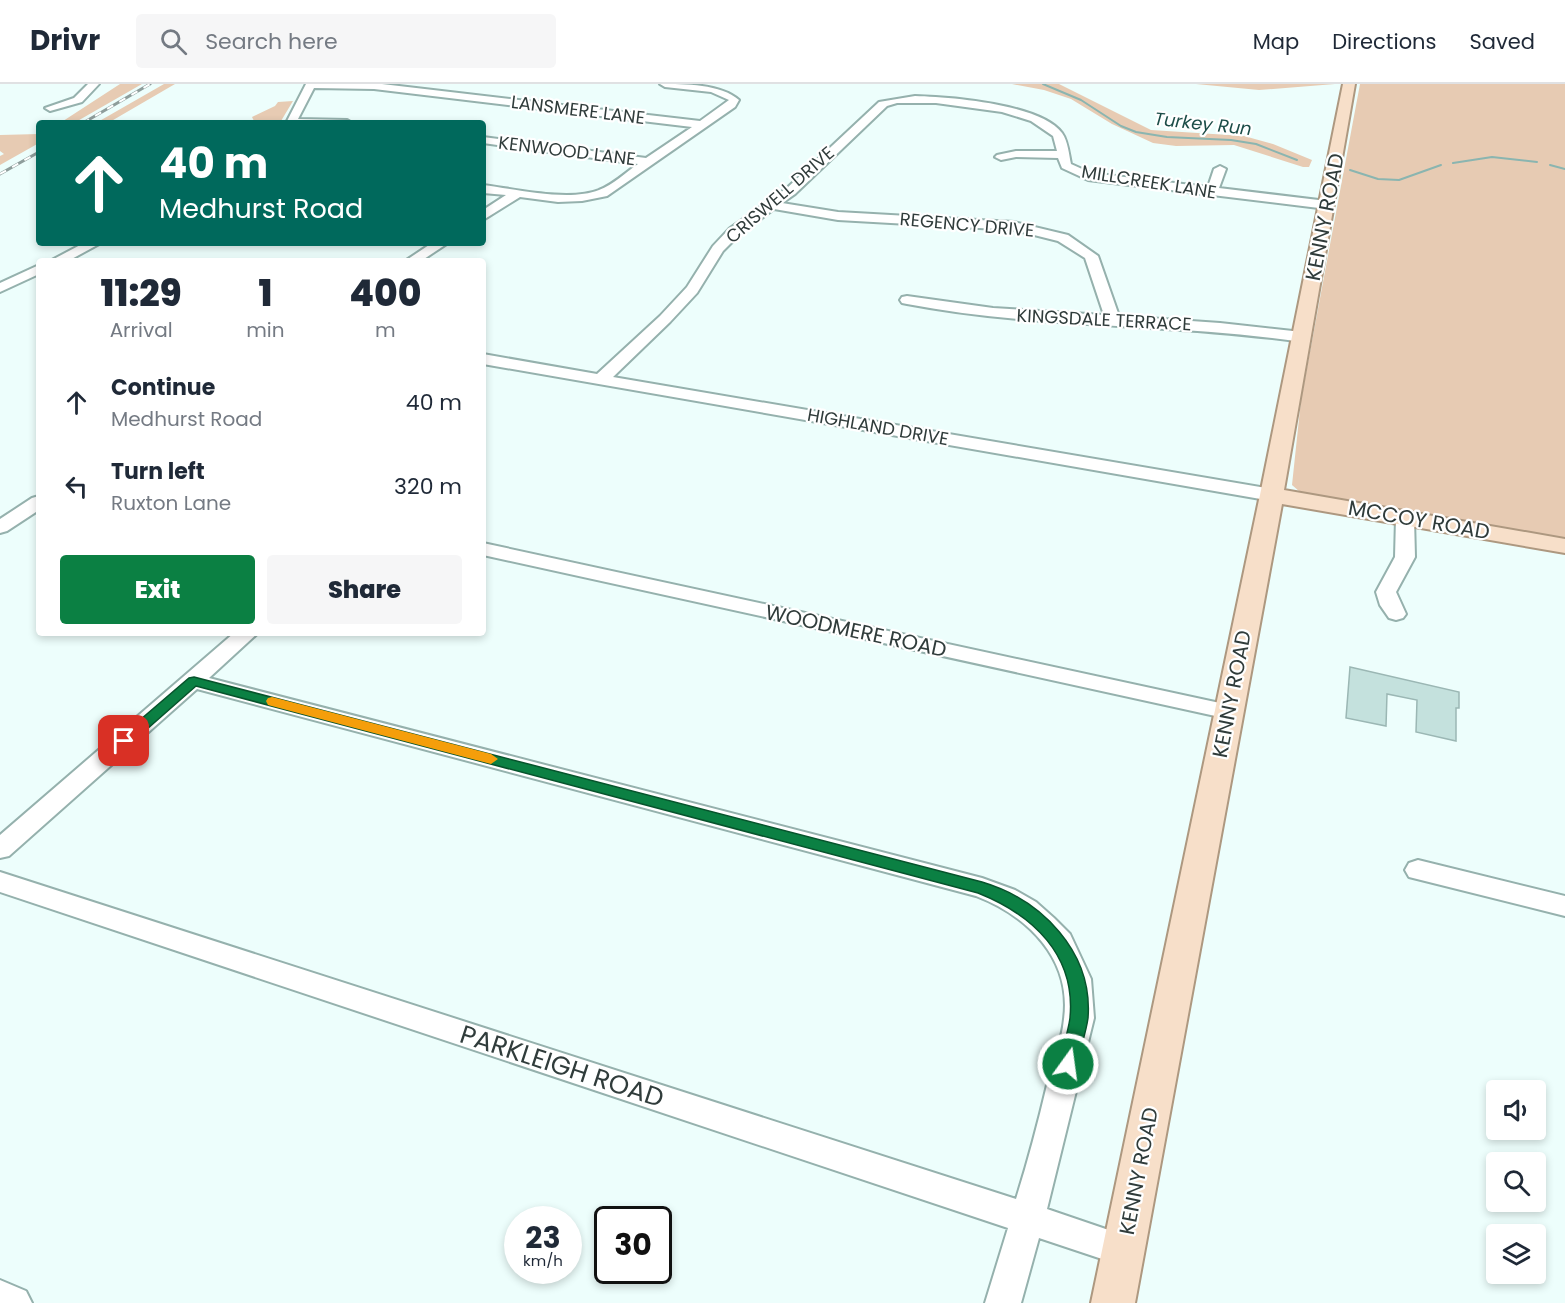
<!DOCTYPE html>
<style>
:root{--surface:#fff;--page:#f6f6f7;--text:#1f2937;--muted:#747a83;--line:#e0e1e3;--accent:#0b8043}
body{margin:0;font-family:Poppins,sans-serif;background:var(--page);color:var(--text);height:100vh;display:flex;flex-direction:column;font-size:22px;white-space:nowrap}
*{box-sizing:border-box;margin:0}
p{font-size:20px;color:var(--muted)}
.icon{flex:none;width:33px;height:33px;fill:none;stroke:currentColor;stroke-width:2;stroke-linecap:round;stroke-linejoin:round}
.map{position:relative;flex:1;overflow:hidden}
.sheet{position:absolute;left:36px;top:174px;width:450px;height:378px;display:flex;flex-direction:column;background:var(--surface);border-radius:6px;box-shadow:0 3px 9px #0003}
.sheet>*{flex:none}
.top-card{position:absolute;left:36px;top:36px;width:450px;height:126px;border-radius:6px;box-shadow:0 3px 9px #0003;background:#00695c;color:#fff;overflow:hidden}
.buttons{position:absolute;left:1486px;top:996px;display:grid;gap:12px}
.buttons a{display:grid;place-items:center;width:60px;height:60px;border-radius:6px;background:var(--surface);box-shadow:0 3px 9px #0003;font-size:30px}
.speed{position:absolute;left:504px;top:1122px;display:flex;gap:12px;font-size:30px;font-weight:700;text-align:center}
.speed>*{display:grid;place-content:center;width:78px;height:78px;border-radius:50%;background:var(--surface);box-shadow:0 3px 9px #0003;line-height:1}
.speed small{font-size:15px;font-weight:400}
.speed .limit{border:3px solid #111;border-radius:9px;background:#fff;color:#111}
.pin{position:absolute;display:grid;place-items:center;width:51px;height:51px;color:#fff;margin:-26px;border-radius:12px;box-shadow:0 3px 9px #0006}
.me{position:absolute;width:66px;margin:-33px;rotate:14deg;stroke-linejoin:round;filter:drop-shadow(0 0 4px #0008)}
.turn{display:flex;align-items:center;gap:21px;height:126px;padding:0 24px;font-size:27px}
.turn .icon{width:78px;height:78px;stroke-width:2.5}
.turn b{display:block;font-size:42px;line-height:51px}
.eta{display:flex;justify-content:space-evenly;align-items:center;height:102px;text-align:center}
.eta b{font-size:36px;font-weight:800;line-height:42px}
.button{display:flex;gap:12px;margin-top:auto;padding:12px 24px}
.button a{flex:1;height:69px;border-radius:6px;background:var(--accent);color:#fff;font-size:24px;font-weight:800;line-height:69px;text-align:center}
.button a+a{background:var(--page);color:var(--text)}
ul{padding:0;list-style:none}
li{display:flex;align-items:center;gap:18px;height:84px;padding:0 24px}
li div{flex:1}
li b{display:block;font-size:22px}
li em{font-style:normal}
header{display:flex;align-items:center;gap:36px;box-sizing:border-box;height:84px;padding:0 30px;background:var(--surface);border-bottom:2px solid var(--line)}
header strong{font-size:28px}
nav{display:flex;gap:33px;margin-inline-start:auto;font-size:21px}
.search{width:420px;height:54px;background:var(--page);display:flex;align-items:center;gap:15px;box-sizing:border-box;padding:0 21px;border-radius:6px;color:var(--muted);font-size:22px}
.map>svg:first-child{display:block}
.green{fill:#e7cbb3}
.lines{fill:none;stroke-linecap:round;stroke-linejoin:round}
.stream{stroke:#8ab5b0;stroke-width:2}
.building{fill:#c4e1dd;stroke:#9bb7b4;stroke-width:1.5}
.minor-casing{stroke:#95b1ad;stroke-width:4}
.major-casing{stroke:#ad9880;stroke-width:4}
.minor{fill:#fff;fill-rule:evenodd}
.major{fill:#f7dfc9;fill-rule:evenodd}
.rail-casing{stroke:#8e9d9b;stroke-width:3}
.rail{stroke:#fff;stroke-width:2;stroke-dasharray:7;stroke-linecap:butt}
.route{fill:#0b8043;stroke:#07532c;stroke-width:1.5}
.slow{fill:#f59e0b}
.labels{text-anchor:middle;stroke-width:4.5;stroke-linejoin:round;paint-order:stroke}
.far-street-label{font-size:18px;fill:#303c3b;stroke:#fff}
.far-water-label{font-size:18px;font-style:italic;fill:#1c4d48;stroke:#fff}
.street-label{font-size:21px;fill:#303c3b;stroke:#fff}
.near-street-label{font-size:26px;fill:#303c3b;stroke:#fff}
</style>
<header>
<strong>Drivr</strong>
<div class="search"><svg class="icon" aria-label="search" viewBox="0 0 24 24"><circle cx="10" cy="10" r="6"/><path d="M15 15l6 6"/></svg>Search here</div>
<nav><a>Map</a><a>Directions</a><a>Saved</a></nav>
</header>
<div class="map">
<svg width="1565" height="1219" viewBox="0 0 1565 1219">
<rect width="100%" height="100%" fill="#edfefc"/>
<path class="green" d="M120,0H142L74,39H60Z
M164,0H175L108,39H96Z
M1012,0H1059L1151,46L1244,52L1273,60L1312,76L1309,83H1303L1234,61L1176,62L1153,59L1112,40L1071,15L1044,6Z
M1196,0H1335L1259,6Z
M1360,0H1565V455L1317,413L1300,408L1292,401L1301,316Z
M293,17L281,37H251H254L252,33L275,22L278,18Z
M39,50V59L0,81V72L4,70L0,67V51Z"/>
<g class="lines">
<path class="stream" d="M1043,0L1081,16L1121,42L1136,48L1167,53L1231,56L1256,60L1297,76
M1453,79L1492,73L1537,78
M1550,81L1565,85
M1350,86L1378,95L1399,96L1441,81"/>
</g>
<path class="building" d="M1350,583L1459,608V624H1456V657L1416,648L1417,616L1387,610L1386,642L1346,634Z"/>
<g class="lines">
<g class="minor-casing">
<path id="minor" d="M88,0H99L82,18L50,27L45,24L74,14Z
M306,0H382L700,37L729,16L711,8L665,3L660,0C685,0 721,0 739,16L735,23L607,112L582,117L558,118L520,113L483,136V126L506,111L483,109V101C515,105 569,118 599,106C613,101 626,88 638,80L483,59V53L646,74L692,43L374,5L314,4L298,35L347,36L352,39H286Z
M915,12C950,13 1041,20 1062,49C1068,57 1069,71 1071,80L1091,89L1208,103L1214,85L1220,82L1226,85L1219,104L1327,117L1333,121L1327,125L1088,96L1062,84L1058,74L1016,73L1001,76L995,73L997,71L1016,67H1057L1053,52L1031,37L1002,28L936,19H897L887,22L795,110L782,119L838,128L1014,138L1068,151L1098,172L1119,232L1220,239L1302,248L1310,253L1302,258C1171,239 1037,245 907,220L902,219L900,216L902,213L907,212L993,224L1104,231L1085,174L1058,157L1014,146L838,136L774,125L739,151L723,167L697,209L670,238L613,293L1272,405L1278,407L1281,411L1278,415L1272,417L483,280V270L597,290L660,232L687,203L713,162L729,145L787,104L879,18Z
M84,159H101L68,177H50Z
M432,159H448L421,177H405Z
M39,181V190L0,208V199Z
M39,412V426L7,447L0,449V435L32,414Z
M1405,428L1412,430L1414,434L1415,473L1396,508L1406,530L1403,534L1396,536L1389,534L1380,521L1376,508L1395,473L1396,434L1398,430Z
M483,459L1229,621L1237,623L1240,628L1237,633L1229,635L483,471Z
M234,549H258L209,594L982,794L1015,806L1036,818L1054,834L1070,850L1091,895L1094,934L1047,1125L1135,1155L1140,1166L1135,1177L1123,1182L1039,1154L1021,1219H985L1008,1144L0,808V788L1016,1115C1028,1077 1038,1039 1047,1001C1053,979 1062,957 1064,935C1072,875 1028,832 976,812L197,605L9,772L0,774V751Z
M1418,776L1565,812V832L1409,793L1405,786L1409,779Z
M0,1196L26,1207L32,1219H0Z"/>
</g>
<g class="major-casing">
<path id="major" d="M1343,0H1355L1284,406L1565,455V469L1282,420L1135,1219H1091L1260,411Z"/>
</g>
<use href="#minor" class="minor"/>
<use href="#major" class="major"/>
<g class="rail-casing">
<path id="rail" d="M83,39L150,0
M0,90L39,68"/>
</g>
<use href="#rail" class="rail"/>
</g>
<path class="route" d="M194,593L982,798C1042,816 1093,868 1088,934C1086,949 1080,965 1077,980L1074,985L1068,987L1061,985L1059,980C1062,965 1068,949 1070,934C1076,871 1033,831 978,809L196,602L130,660H119L117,657L119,654L189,594Z"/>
<path class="slow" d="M272,613L491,670L498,675L491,680L268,621L266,617L268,614Z"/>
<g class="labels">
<g class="far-street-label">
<text transform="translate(578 26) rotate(7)" y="6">LANSMERE LANE</text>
<text transform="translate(567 67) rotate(7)" y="6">KENWOOD LANE</text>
<text transform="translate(1149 98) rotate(9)" y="6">MILLCREEK LANE</text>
<text transform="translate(780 111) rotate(-41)" y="6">CRISWELL DRIVE</text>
<text transform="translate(967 141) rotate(5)" y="6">REGENCY DRIVE</text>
<text transform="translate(1104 236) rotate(3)" y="6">KINGSDALE TERRACE</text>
<text transform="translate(878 343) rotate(10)" y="6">HIGHLAND DRIVE</text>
</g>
<g class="far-water-label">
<text transform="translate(1203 40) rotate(6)" y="6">Turkey Run</text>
</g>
<g class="street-label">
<text transform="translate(1325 133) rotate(-79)" y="7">KENNY ROAD</text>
<text transform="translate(1419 436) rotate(10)" y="7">MCCOY ROAD</text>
<text transform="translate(856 547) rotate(12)" y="7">WOODMERE ROAD</text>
<text transform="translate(1232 610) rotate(-79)" y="7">KENNY ROAD</text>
<text transform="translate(1139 1087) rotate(-79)" y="7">KENNY ROAD</text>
</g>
<g class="near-street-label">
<text transform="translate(562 982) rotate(18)" y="9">PARKLEIGH ROAD</text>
</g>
</g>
</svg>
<div class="buttons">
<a><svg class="icon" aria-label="sound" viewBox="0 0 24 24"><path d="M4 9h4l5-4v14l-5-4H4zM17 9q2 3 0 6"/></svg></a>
<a><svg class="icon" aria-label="search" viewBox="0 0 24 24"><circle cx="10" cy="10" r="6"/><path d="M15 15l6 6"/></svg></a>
<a><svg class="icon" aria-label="layers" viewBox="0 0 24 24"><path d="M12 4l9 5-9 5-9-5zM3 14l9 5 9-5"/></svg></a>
</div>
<div class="speed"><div>23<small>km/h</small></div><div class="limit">30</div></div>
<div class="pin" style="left:124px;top:657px;background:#d93025"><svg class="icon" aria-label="arrive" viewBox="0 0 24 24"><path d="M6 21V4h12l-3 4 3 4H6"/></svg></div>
<svg class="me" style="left:1068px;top:980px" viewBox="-20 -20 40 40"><circle r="17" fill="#0b8043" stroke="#fff" stroke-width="3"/><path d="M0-11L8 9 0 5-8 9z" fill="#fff"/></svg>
<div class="top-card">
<div class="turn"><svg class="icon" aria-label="ahead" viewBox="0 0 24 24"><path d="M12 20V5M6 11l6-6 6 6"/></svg><div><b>40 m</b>Medhurst Road</div></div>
</div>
<section class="sheet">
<div class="eta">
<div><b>11:29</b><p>Arrival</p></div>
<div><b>1</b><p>min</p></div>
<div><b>400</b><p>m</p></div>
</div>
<ul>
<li><svg class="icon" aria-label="ahead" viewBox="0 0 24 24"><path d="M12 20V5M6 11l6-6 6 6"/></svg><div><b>Continue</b><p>Medhurst Road</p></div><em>40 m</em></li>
<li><svg class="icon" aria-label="left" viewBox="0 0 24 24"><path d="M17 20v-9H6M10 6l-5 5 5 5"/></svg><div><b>Turn left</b><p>Ruxton Lane</p></div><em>320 m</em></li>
</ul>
<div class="button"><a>Exit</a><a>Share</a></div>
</section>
</div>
